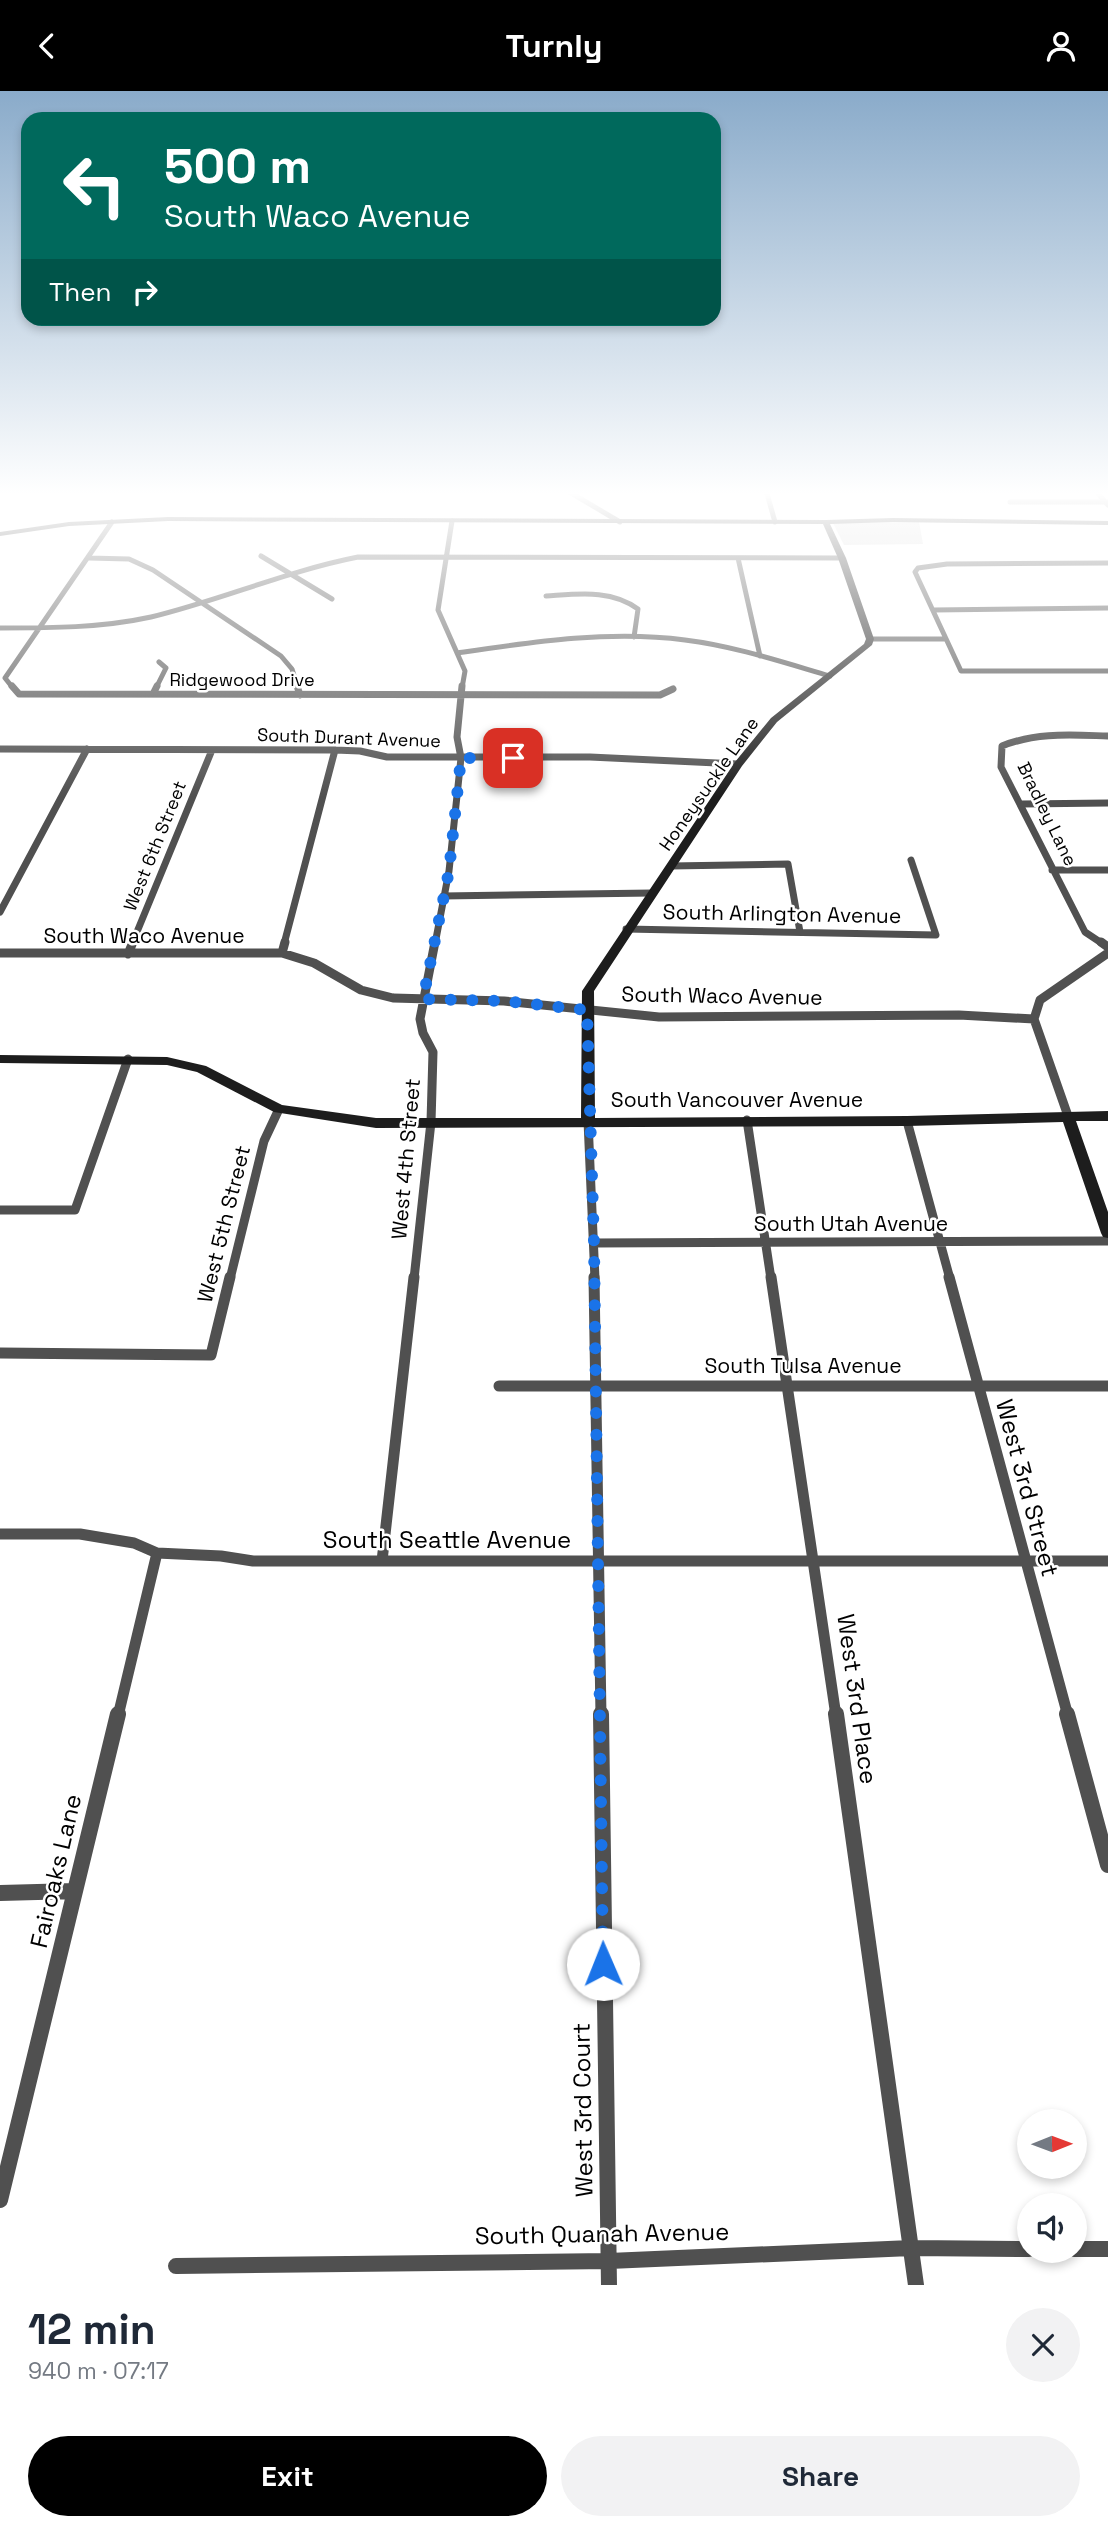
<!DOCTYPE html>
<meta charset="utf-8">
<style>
:root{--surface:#fff;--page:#f2f2f3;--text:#1f2937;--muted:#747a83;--accent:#000}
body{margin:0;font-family:"Space Grotesk",sans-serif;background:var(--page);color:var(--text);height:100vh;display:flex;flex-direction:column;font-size:26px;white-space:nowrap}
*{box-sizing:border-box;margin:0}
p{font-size:23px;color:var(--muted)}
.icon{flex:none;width:38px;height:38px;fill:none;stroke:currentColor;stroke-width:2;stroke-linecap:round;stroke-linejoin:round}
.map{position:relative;height:2194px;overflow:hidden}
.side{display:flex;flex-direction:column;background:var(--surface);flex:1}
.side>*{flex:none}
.hud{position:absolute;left:21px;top:21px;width:700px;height:214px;border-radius:21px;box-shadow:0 4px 10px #0003;background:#00695c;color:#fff;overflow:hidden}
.needle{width:46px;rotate:89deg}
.tools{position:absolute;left:1017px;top:2018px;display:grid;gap:14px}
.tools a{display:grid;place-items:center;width:70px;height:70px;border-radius:50%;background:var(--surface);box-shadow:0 4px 10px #0003;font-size:35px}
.pin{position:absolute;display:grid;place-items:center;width:60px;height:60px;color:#fff;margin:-30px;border-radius:14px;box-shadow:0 4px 10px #0006}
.me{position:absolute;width:77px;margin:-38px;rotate:359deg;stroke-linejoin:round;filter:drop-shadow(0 0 5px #0008)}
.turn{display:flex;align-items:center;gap:24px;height:147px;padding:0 28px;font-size:32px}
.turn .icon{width:91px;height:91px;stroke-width:2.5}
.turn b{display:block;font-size:49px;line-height:60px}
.then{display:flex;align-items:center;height:66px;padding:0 28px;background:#0003;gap:14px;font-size:26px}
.round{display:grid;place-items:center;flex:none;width:74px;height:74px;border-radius:37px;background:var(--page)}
.overview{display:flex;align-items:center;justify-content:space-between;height:119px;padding:0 28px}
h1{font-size:42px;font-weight:700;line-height:52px}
.button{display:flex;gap:14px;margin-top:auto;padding:14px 28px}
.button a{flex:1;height:80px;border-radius:42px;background:var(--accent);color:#fff;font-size:28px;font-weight:700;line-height:80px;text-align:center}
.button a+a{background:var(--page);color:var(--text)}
header{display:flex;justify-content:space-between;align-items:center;height:91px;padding:0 28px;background:var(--accent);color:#fff;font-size:32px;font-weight:700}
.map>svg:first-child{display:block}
.green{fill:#d7d7d7}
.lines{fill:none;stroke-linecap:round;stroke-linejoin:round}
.street-far4{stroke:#505050;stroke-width:5}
.street-far3{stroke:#505050;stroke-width:7}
.street-far2{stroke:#505050;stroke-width:9}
.street-far1{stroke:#505050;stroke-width:11}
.street{stroke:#505050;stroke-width:16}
.secondary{fill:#1d1d1d;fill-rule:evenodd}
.route{stroke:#1a73e8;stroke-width:12;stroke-dasharray:0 21.6}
.labels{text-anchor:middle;stroke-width:5;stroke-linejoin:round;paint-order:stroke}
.far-street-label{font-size:18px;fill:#000;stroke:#fff}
.street-label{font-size:21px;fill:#000;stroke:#fff}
.near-street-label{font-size:24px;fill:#000;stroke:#fff}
</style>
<header><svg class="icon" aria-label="back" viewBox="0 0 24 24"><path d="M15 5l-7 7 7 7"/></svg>Turnly<svg class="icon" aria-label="person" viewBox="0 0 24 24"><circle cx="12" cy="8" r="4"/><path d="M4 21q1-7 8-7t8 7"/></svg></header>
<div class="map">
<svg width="1108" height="2194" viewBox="0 0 1108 2194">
<rect width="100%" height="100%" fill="#fff"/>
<path class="green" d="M919,431L923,453L844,454L833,432Z"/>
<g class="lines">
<path class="street-far4" d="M566,399L620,431
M766,399L775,431
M1095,399L1108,414
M1010,411H1108
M452,430L438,519L465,580L462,597
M261,465L332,508
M89,467L129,468L153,479L281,565L292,578L298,597
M738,467L760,565
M1108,472L947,473L918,477L915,481L961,580H1108
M546,505C578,503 611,498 638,518L634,546
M933,519L1108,517
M0,537C50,537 101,537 151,526C221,509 287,480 358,466L842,467
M870,548H945
M457,562C532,551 609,539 685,549C734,555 782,571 830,585
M13,597L5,587L112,431
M156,597L166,577L159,571"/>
<path class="street-far3" d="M12,595L19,603L660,604L673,598
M297,595L300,604
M153,603L157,595
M0,658L335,659L360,660L387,666H590L738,673
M1022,713L1108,712
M671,775L788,773L800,841
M1052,779H1108
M443,805L652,802
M0,821L87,658
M626,838L936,844L911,769
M132,853L212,659
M284,853L335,659
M435,853L449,780L461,667L457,646L462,595
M1103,853L1085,841L1001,676L1002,655C1037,641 1071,644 1108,645"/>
<path class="street-far2" d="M1101,851L1108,856
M0,862H282L314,872L361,899L393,907L504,910L659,926L959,924L1034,928
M282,862L285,851
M128,863L133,851
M1068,1025L1034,928L1040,909L1108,862
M747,1029L771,1188
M588,1030L595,1188
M907,1030L950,1188
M0,1119H75L128,968
M594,1152L1108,1150
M230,1188L264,1050L279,1018
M414,1188L431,1031L433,961L423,942L420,928L435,851"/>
<path class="street-far1" d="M594,1186L601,1625
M771,1186L836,1625
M949,1186L1068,1625
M0,1262L211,1264L230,1186
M499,1295H1108
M0,1443H80L134,1452L157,1462L221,1465L253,1470H1108
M382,1470L414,1186
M118,1625L157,1462"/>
<path class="street" d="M601,1623L609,2194
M836,1623L916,2194
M1067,1623L1108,1774
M0,1802L75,1800
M0,2109L118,1623
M1074,2158H1108
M176,2175L609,2170L911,2157L1029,2158"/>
<path class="secondary" d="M168,426L826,429L893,427L1108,430V434L893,431L830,433L846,467L874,548L872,554L777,631L742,675L594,900L595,1027L907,1025L1108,1020V1030H1076L1108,1121V1147L1103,1146L1101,1142L1063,1031L907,1035L376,1037L274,1021L197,981L167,974L0,972V964L167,966L206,975L282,1014L376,1027H581L582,900L735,671L771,627L864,553L866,548L838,467L823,433L168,430L69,435L0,445V441L69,431Z"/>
</g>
<linearGradient id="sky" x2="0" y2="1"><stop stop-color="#8aabca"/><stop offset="0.57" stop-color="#fff"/><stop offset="1" stop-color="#fff" stop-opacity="0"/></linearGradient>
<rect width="1108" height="706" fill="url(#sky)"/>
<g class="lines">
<path class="route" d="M513,667H461L449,780L423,908L504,910L587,919L594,1152L603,1873"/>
</g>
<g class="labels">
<g class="far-street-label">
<text x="242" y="595">Ridgewood Drive</text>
<text transform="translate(349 647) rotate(2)" y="6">South Durant Avenue</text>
<text transform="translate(709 693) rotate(-55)" y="6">Honeysuckle Lane</text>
<text transform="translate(1047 723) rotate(64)" y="6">Bradley Lane</text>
<text transform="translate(155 755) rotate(-68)" y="6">West 6th Street</text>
</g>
<g class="street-label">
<text transform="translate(782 823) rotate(1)" y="7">South Arlington Avenue</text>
<text x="144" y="852">South Waco Avenue</text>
<text transform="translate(722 905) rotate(1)" y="7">South Waco Avenue</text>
<text x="737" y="1016">South Vancouver Avenue</text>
<text transform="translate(406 1068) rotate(-85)" y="7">West 4th Street</text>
<text transform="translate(224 1133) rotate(-76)" y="7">West 5th Street</text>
<text x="851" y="1140">South Utah Avenue</text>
<text x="803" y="1282">South Tulsa Avenue</text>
</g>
<g class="near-street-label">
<text transform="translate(1027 1397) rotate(75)" y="8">West 3rd Street</text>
<text x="447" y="1457">South Seattle Avenue</text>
<text transform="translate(857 1608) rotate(82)" y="8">West 3rd Place</text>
<text transform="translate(56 1780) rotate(-77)" y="8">Fairoaks Lane</text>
<text transform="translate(583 2019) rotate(-91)" y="8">West 3rd Court</text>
<text transform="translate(602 2143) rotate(-1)" y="8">South Quanah Avenue</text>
</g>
</g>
</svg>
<div class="tools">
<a><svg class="needle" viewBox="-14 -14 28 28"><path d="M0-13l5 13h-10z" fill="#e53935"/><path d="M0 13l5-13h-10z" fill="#747a83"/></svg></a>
<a><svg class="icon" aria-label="sound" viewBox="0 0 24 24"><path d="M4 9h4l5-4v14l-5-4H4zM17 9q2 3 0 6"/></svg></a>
</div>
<div class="pin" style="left:513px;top:667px;background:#d93025"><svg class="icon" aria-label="arrive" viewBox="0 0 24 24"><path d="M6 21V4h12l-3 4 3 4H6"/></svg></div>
<svg class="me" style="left:603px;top:1873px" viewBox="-20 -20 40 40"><circle r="19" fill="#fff"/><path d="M0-13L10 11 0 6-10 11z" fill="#1a73e8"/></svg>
<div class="hud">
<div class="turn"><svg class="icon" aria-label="left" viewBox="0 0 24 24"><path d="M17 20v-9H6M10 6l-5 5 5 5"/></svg><div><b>500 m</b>South Waco Avenue</div></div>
<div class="then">Then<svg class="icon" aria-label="right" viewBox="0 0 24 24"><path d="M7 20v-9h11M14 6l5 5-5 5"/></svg></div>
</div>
</div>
<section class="side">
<div class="overview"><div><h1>12 min</h1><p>940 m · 07:17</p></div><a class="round"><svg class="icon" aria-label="close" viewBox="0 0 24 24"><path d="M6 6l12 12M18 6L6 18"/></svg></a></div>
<div class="button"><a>Exit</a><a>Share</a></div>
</section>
